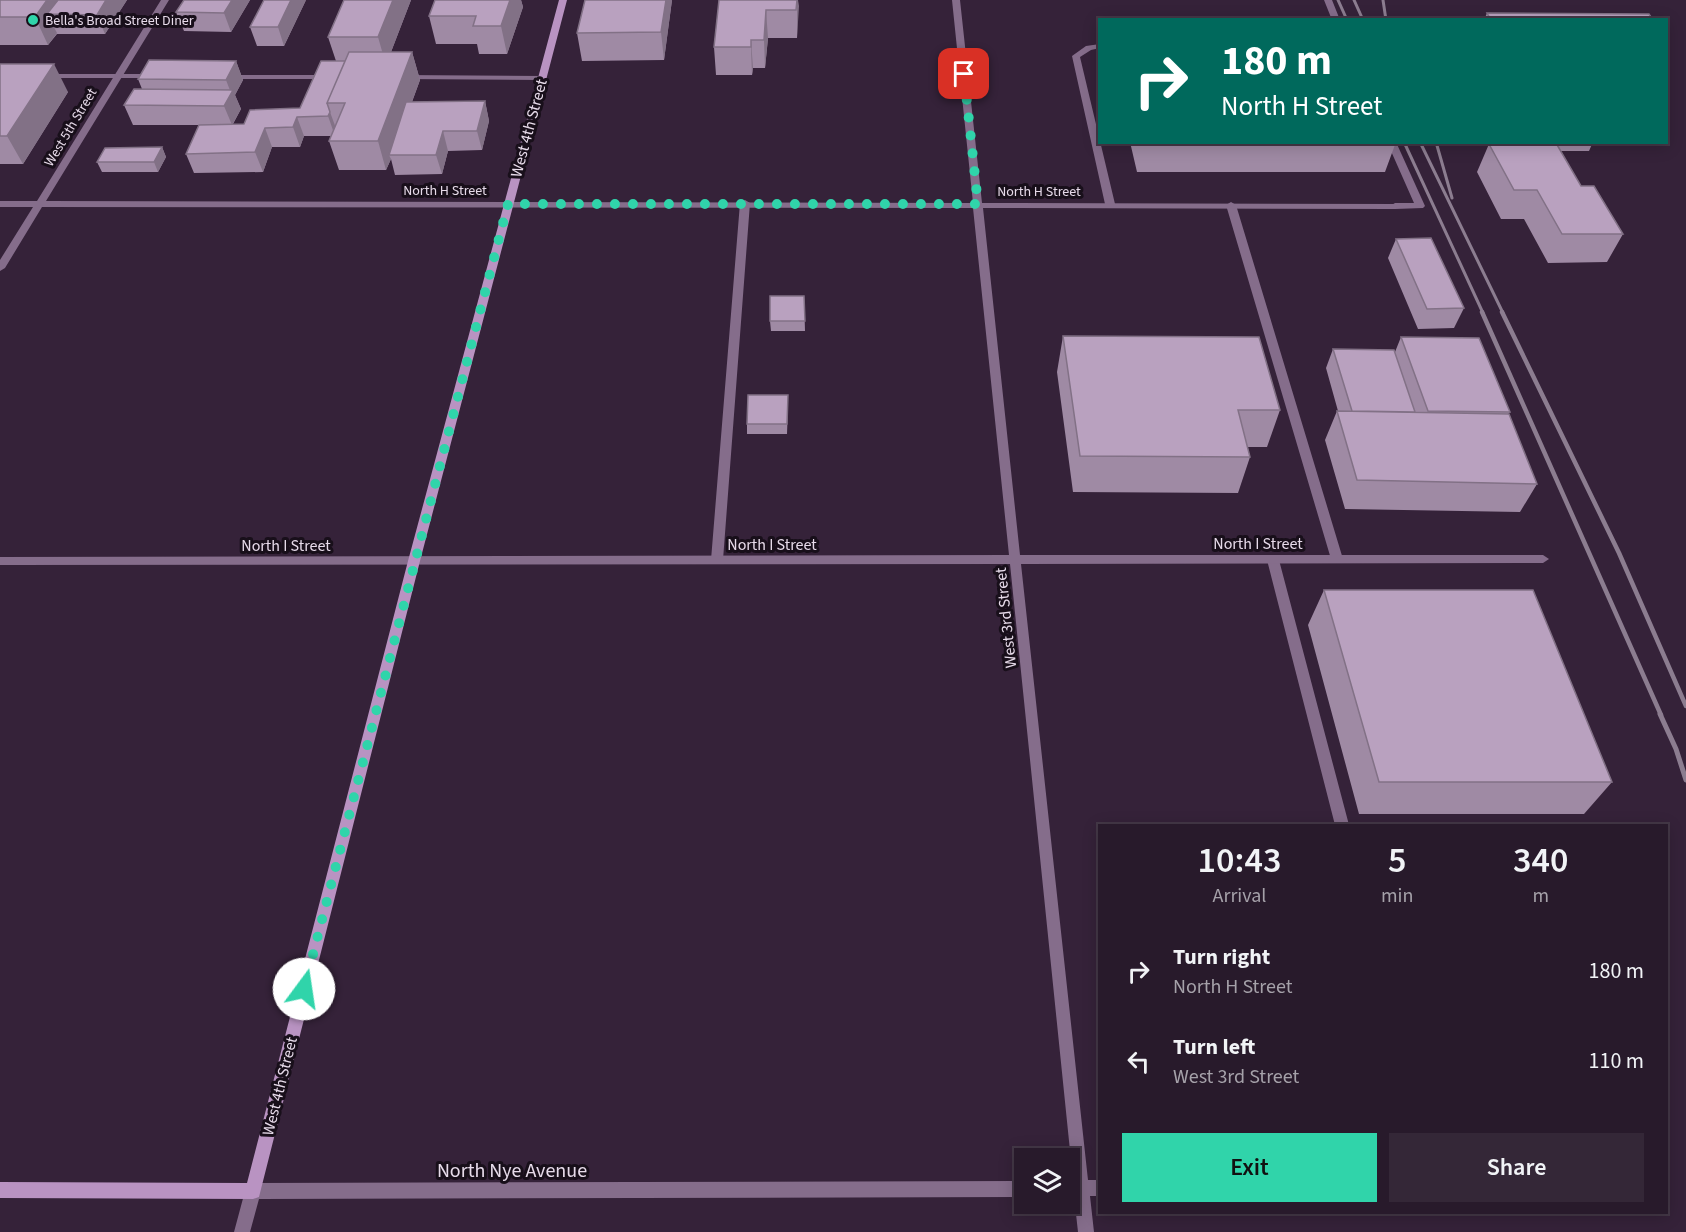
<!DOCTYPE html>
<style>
:root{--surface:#281a2b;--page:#342737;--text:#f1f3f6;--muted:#a5a1a9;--line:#443847;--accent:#30d4aa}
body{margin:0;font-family:"Source Sans 3",sans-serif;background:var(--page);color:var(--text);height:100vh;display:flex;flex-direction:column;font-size:22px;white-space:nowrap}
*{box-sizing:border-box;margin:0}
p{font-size:20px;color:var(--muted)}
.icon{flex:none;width:33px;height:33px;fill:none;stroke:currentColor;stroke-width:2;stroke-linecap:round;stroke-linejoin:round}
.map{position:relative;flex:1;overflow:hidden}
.panel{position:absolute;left:1098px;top:824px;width:570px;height:390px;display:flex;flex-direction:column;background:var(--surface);border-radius:0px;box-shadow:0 3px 15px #0003,0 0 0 2px var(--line)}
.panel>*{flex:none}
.top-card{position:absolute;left:1098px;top:18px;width:570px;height:126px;border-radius:0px;box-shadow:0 3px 15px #0003,0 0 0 2px var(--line);background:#00695c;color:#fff;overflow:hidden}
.controls{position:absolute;left:1014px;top:1148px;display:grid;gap:12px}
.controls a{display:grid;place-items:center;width:66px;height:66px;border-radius:0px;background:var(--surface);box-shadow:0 3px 15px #0003,0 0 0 2px var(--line);font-size:30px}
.pin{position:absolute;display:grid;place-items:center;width:51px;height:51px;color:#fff;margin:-26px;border-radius:12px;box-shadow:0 3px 9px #0006}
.me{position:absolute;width:66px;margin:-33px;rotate:14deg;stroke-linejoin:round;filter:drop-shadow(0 0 4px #0008)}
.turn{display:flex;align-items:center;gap:21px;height:126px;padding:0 24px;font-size:27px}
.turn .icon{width:78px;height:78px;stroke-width:2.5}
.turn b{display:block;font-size:42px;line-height:51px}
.eta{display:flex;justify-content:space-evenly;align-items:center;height:102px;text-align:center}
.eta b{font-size:36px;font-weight:600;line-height:42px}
.primary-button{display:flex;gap:12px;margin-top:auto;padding:12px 24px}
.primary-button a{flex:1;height:69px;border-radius:0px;background:var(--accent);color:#111;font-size:24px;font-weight:600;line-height:69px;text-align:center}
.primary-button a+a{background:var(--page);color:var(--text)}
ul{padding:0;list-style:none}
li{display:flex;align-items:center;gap:18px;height:90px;padding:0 24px}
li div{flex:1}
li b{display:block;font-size:22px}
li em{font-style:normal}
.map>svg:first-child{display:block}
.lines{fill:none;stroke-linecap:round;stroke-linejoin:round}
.lane{fill:#856d8b;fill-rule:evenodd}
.street{fill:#856d8b;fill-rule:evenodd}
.secondary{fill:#b993c2;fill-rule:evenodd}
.rail-far2{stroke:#8c7d90;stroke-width:3}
.rail-far1{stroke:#8c7d90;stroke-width:4.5}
.rail{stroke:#8c7d90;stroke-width:5}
.wall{fill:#9f8aa4}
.shaded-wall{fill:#827186}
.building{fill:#b9a1bf;stroke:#827186;stroke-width:1.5}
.route{stroke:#30d4aa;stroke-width:10;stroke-dasharray:0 18}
.poi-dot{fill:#30d4aa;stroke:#180f1a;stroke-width:2}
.labels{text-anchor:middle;stroke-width:6;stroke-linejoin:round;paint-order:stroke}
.far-poi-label{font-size:14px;fill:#e7dbea;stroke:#180f1a;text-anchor:start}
.far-street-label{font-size:14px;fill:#e7dbea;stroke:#180f1a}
.street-label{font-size:16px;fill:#e7dbea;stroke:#180f1a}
.near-street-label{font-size:20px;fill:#e7dbea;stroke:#180f1a}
</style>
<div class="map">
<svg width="1686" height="1232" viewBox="0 0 1686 1232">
<rect width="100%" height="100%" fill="#352239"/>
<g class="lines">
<path class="lane" d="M1324,0H1332L1340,20H1332Z
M1100,44V48L1091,50L1080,57L1115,204L1110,207L1105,204L1072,56L1086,46Z
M40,74H155L159,76L155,78H43L39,76Z
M223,75H329L333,77L329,79H223Z
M400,75L542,76L546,78L542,80L403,79H400Z
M1387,142H1396L1425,206L1423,208L1395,209L1390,206L1395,203H1414Z
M745,200L750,203L723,560L717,564L711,560L740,203Z
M1231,202L1236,205L1343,559L1337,563L1331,559L1226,205Z
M1273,556L1279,560L1349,825H1335L1267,560Z"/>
<path class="street" d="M161,0H169L46,201L973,203L952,0H960L982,203L1398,204L1400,206L1395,209L983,208L1020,555H1543L1549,559L1543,563L1021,564L1088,1180H1100V1196H1090L1094,1232H1078L1074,1196H1070V1180H1073L1010,564L0,565V557L1009,555L973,208L42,207L5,268L0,271V260L33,207H0V201H37Z
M1024,1181V1197L259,1199L250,1232H234L245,1191L247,1185L253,1183Z"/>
<path class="secondary" d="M559,0H567L420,561L259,1197L253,1199L0,1198V1182L247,1183L408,561Z"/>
<path class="rail-far2" d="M1338,0L1347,20
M1354,0L1363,20
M1383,0L1386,20
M1404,142L1483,313
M1420,142L1503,313
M1436,142L1452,198"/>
<path class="rail-far1" d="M1482,312L1661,715
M1502,312L1619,553L1686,706"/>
<path class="rail" d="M1660,714L1676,749L1686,780"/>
</g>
<path class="wall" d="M0,0H127L105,34H57L48,45H0Z
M184,0H250L231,32L184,31L176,12Z
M306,0L284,46H257L250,27Z
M344,0H411L391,52H412L420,80L412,102L485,101L489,121L482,150L448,151L442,174L395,175L391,159L386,170H339L329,141L331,136H304L300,147H272L263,172L194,173L186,154L199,125H133L124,105L142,89L138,79L236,61L243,80L235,95L241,109L233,124H244L300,108L336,61L328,37Z
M435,0H521L523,7L507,54H479L477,44H436L429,16Z
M672,0L664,60L582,61L577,33Z
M719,0H798L797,38H768L765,68H753L752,75H716L714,47Z
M1487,13L1653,20H1484Z
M0,64L68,92L23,164H0Z
M1130,142H1396L1385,172H1137Z
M1541,142H1593L1589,151H1560L1581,186L1623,234L1607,262L1548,263L1524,219H1501L1477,172L1489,144L1541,143Z
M162,147L166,157L158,172H102L97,162Z
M1396,239L1464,308L1454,328L1418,329L1388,258Z
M804,296L805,331H771L770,321Z
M1063,336L1280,410L1267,447H1247L1250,457L1238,493L1073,492L1057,372Z
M1401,337L1510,412L1508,414L1537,484L1520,512L1345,509L1325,440L1337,411H1338L1326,368L1333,349L1395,352Z
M788,405L787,434H747V424Z
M1324,590L1612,782L1584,814H1359L1308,625Z"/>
<path class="shaded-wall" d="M47,0H80L47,14L57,33L48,45L35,17Z
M106,0H127L105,34L97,15Z
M232,0H250L231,32L224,13Z
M291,0H306L284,46L278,27Z
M393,0H411L386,65L378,37Z
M510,0H521L523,7L507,54L501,26Z
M666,0H672L664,60L661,32Z
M797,0H798L799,6L797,38Z
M766,10L768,38L765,68L764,40Z
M751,40L753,68L752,75L751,47Z
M412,52L420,80L392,155H389L391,159L386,170L378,141Z
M236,61L243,80L235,95L241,109L232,125L224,106L231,93L226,80Z
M54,64L68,92L23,164L7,136Z
M485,101L489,121L482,150L477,131Z
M330,112L337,131L335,136L328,116Z
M297,117L304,136L300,147L293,127Z
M265,128L272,147L263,172L255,152Z
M443,131L448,151L442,174L436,155Z
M162,147L166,157L158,172L154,162Z"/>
<path class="building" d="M0,0H47L35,17H0Z
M58,0H106L97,15L47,14Z
M184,0H232L224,13L176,12Z
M264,0H291L278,27H250Z
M344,0H393L378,37H328Z
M435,0H510L501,26H473L476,16H429Z
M585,0H666L661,32L577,33Z
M719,0H797L796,10H766L764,40H751V47H714Z
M1487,13L1649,14L1653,20H1491Z
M349,52H412L378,141H329L345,103H327Z
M149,60L236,61L226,80L138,79Z
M321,61H345L327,103L330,112L328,116L297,117L293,127L265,128L255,152L186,154L199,125L244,124L250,110L300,108Z
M0,64H54L7,136H0Z
M134,89L233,90L224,106L124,105Z
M485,101L477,131H443L436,155H389L406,102Z
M1556,143L1581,186H1594L1623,234H1562L1537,190H1514L1489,144Z
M162,147L154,162H97L105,148Z
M1431,238L1464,308L1427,309L1396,239Z
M770,296H804L805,321H770Z
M1063,336L1259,337L1280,410H1238L1250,457L1080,456Z
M1401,337L1479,338L1510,412L1428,411Z
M1333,349L1394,350L1415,412L1352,411Z
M748,395H788L787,424H747Z
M1337,411L1509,414L1537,484L1357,480Z
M1324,590H1533L1612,782H1379Z"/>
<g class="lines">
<path class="route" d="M304,989L508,204H978L964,74"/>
</g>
<circle class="poi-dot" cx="33" cy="20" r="6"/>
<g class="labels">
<g class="far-poi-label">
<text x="45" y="25">Bella's Broad Street Diner</text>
</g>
<g class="far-street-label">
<text transform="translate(70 127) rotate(-59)" y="5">West 5th Street</text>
<text x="445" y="195">North H Street</text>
<text x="1039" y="196">North H Street</text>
</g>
<g class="street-label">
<text transform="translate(528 128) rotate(-75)" y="6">West 4th Street</text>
<text x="1258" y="549">North I Street</text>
<text x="772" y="550">North I Street</text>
<text x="286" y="551">North I Street</text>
<text transform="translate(1005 618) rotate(-96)" y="6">West 3rd Street</text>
<text transform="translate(279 1086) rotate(-76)" y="6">West 4th Street</text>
</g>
<g class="near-street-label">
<text x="512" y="1177">North Nye Avenue</text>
</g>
</g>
</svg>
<div class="controls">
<a><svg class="icon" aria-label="layers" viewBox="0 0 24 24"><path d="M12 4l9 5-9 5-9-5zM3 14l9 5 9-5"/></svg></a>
</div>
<div class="pin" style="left:964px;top:74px;background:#d93025"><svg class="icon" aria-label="arrive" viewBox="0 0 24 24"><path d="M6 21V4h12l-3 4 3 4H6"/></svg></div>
<svg class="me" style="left:304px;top:989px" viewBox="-20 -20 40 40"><circle r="19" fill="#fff"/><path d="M0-13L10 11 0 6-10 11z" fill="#30d4aa"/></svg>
<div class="top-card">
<div class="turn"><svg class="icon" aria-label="right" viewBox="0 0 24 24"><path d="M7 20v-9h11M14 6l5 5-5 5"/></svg><div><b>180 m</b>North H Street</div></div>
</div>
<section class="panel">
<div class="eta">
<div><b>10:43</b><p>Arrival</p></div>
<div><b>5</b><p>min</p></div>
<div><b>340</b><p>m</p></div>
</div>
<ul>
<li><svg class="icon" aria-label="right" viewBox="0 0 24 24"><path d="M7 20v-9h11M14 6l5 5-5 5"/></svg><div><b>Turn right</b><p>North H Street</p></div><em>180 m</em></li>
<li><svg class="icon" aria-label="left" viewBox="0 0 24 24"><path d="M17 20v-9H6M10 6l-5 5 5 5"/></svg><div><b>Turn left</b><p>West 3rd Street</p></div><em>110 m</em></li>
</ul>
<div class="primary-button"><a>Exit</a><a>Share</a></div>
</section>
</div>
